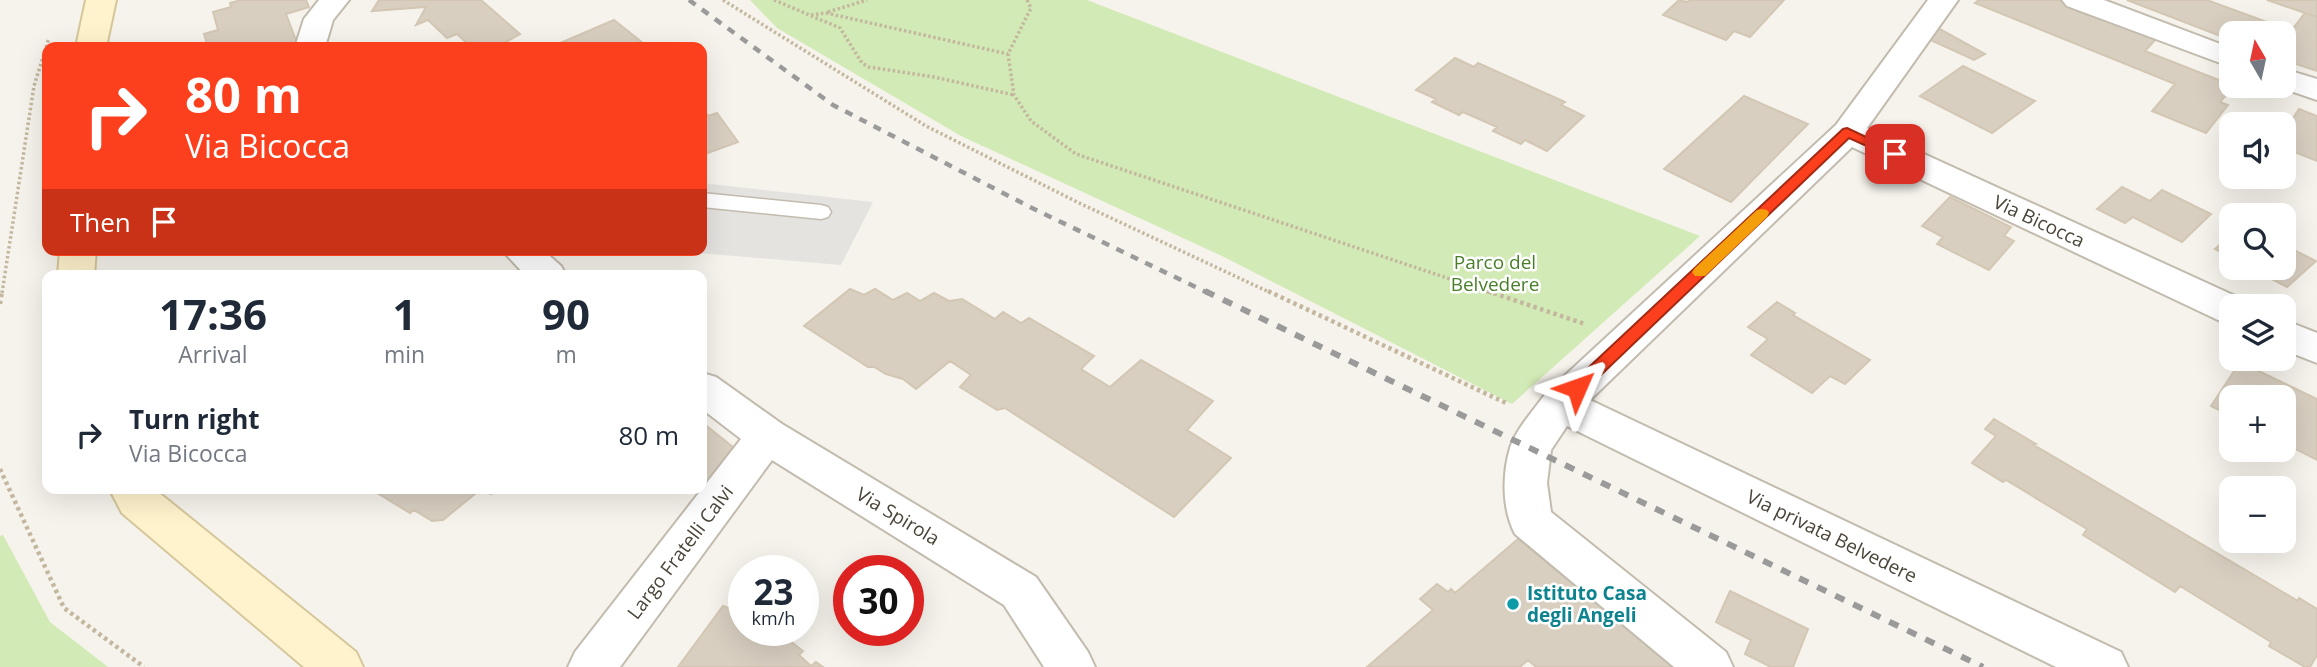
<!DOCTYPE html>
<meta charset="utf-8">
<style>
:root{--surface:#fff;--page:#f6f6f7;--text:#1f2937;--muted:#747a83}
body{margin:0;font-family:"Open Sans",sans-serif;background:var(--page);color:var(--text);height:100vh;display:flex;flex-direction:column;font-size:26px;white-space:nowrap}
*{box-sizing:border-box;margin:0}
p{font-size:23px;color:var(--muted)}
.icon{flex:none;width:38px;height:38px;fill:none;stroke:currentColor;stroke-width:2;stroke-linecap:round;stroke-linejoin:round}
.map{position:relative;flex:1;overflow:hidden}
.sheet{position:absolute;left:42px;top:270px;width:665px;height:224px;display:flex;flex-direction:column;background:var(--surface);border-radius:14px;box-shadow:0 7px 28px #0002}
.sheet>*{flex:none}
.guide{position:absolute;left:42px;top:42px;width:665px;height:214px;border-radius:14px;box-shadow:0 7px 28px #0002;background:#fc3f1d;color:#fff;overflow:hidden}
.needle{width:46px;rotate:351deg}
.fabs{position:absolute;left:2219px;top:21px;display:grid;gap:14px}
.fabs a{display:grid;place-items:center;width:77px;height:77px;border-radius:14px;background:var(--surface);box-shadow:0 7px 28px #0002;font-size:35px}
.speed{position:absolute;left:728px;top:555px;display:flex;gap:14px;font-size:35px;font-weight:700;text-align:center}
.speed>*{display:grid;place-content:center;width:91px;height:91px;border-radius:50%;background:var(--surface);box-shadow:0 7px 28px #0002;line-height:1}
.speed small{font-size:18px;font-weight:400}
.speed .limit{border:10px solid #d22;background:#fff;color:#111}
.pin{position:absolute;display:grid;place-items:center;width:60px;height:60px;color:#fff;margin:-30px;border-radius:14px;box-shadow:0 4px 10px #0006}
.me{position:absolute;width:77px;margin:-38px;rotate:47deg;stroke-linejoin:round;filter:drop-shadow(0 0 5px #0008)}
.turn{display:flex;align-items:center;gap:24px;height:147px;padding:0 28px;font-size:32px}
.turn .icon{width:91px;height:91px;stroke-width:2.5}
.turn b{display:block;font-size:49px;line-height:60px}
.then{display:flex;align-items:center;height:66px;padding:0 28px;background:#0003;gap:14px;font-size:26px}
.eta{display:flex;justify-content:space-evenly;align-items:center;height:119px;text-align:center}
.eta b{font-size:42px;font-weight:700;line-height:49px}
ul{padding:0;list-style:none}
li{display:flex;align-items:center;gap:21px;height:91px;padding:0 28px}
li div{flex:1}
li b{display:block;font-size:26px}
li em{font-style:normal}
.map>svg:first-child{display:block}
.green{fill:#d2eab5}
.parking{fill:#e5e3e0}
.building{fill:#d8cfc1;stroke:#d3c7b4;stroke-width:2}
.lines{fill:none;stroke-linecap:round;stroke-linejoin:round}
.lane-casing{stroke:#c2bbae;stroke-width:3}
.street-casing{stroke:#c2bbae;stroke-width:4}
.secondary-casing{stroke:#d6c79b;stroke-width:4}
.path-far1{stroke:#c4b79f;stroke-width:3.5;stroke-dasharray:2.5 2.5;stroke-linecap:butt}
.path{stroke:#c4b79f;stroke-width:4.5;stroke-dasharray:3.5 3.5;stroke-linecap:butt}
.lane{fill:#fff;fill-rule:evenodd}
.street{fill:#fff;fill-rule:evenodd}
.secondary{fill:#fff3cd;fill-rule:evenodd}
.rail-far1{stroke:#9a9a9a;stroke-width:4.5;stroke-dasharray:8 8;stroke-linecap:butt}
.rail{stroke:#9a9a9a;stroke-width:6;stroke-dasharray:10 10;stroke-linecap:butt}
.route{fill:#fc3f1d;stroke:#a42913;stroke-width:2}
.slow{fill:#f59e0b}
.culture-dot{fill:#0f9aa8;stroke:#fff;stroke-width:2.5}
.labels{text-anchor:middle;stroke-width:5;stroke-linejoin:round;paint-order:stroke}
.street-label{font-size:19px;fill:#4b4439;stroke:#fff}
.park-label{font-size:19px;fill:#4a7f2a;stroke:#fff}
.culture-label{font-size:19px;font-weight:bold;fill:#0d838f;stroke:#fff;text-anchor:start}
</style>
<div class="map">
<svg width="2317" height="667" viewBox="0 0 2317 667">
<rect width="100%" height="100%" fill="#f6f3ec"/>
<path class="green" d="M750,0H1087L1700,236L1512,404L1222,256L961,136L777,28Z
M3,535L50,622L108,667H0V536Z"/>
<path class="parking" d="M702,183L873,202L841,265L663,250H702Z"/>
<path class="building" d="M241,0H306L309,7L286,14L297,43L283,47H208L204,34L218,30L213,12L231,7L230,3Z
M379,0H481L520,34L497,47H471L457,34L447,38L428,20L416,25L426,7L372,11Z
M1679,0L1687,2L1690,0H1784L1750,37L1734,31L1726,40L1663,15Z
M1979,0H2059L2076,6L2073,9L2087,15L2090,12L2157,38L2145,51L2234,86L2220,102L2228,105L2206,133L2152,111L2175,84L1975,3Z
M2127,0H2207L2291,31L2305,13L2317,17V71L2284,60V33H2231V40Z
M2267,0H2317V17L2305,13Z
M614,20L648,47H551Z
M1936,27L1985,54L1974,60L1926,38Z
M1455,58L1474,67L1478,63L1565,102L1561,105L1584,116L1547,151L1525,140L1521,144L1493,131L1497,127L1463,112L1459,115L1432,102L1436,99L1416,90Z
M1963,66L2035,101L1992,133L1920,96Z
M1744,96L1808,124L1731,202L1664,169Z
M702,107L708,116L717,113L738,142L702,155Z
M2299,109L2317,116V161L2284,148V132Z
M2122,187L2150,201L2162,190L2211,214L2182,242L2133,217L2125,223L2097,209Z
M1950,197L2011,227L2004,236L2014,241L1989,270L1937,244L1943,237L1922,226Z
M2231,235V257L2215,249Z
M2284,245L2316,261L2287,287L2251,268H2284Z
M850,289L864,295L875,289L893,300L907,293L920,301L934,293L949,301L962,299L995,319L1003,312L1021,323L1029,318L1094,356L1081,369L1110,387L1141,360L1213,401L1187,430L1231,458L1174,517L1005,408L997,410L960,387L971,375L950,361L916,389L903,379L886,374L874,367H868L804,326Z
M1777,302L1795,313L1793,315L1870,360L1845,384L1830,376L1812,393L1751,355L1768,339L1748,327Z
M2240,362L2317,399V460L2284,443V397H2231V416L2211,406Z
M1994,419L2036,444L2034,445L2298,601L2299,598L2317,609V655L2310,667H2305L2269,646L2271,642L2180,586L2175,592L2083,535L2087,529L2006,480L2003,482L1972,463L1996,436L1985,429Z
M703,423L734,448L704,485L702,483Z
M369,488H498L491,494L481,489L443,520L432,521L414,510L410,513Z
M1518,539L1678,667H1536L1528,660L1520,667H1367L1433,610L1420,599L1437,584L1448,592L1451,589L1455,593Z
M1730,591L1808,629L1793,667H1771L1745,654L1751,640L1716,622Z
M723,606L744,614V630H767L779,639L783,635L803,651L799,655L811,666L816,662L823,667H678Z"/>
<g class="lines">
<g class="lane-casing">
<path id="lane" d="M702,193L821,205L828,207L831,212L828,217L821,219L702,207Z"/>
</g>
<g class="street-casing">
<path id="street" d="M319,0H349L333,20L325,47H295L304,19Z
M1928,0H1958L1867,128L2244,300L2248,306H2231V324L2218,320L1852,147L1590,400L2121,652L2128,667H2056L1567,426L1551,450L1547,483L1551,512L1726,652L1733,667H1674L1515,534C1502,509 1502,475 1510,448C1516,429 1534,410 1546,393L1836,125Z
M2062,0H2104L2231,48V67L2067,6Z
M2284,69L2317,79V100L2276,86H2284Z
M502,250H543L561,266L566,275H525Z
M2284,320L2317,333V363L2284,350Z
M702,373L716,377L782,424L1036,577L1088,652L1095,667H1044L1004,605L772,460L620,667H568L575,652L741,439L702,409Z"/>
</g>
<g class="secondary-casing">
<path id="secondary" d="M86,0H116L106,47H76Z
M60,250H96L94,275H58Z
M109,488H153L356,652L363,667H304L122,513Z"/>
</g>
<path class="path-far1" d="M723,0L926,126L1077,202L1271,293
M774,0L840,28L862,63L869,67L934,77L1014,95
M1027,0L1031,8L1008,54L1014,95L1031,121L1076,154L1492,293
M828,12L867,0
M811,15L826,13L1008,54
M2,293L34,86L49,38"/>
<path class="path" d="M1268,291L1508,404
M1487,291L1585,324
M0,304L2,291
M0,469L64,608L144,667"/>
<use href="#lane" class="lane"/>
<use href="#street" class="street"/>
<use href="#secondary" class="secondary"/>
<path class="rail-far1" d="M689,0L833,105L1032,208L1208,293"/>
<path class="rail" d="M1205,291L1983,667"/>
</g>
<path class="route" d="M1847,128L1902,154L1900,157H1891L1849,138L1582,393H1571L1568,388L1571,384L1843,129Z"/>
<path class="slow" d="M1762,209L1767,210L1769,213L1767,217L1705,276H1695L1692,272L1695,268L1757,210Z"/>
<circle class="culture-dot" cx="1513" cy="604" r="7"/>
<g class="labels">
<g class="street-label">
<text transform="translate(2039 221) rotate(25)" y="7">Via Bicocca</text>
<text transform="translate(898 516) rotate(31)" y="7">Via Spirola</text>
<text transform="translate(1832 536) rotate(26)" y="7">Via privata Belvedere</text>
<text transform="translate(680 552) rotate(-53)" y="7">Largo Fratelli Calvi</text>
</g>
<g class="park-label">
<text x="1495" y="269">Parco del<tspan x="1495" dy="22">Belvedere</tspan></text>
</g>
<g class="culture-label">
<text x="1527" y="600">Istituto Casa<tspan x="1527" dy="22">degli Angeli</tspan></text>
</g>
</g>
</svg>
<div class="fabs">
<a><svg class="needle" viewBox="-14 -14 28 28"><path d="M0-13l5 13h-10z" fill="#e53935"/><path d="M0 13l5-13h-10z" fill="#747a83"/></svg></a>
<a><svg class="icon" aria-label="sound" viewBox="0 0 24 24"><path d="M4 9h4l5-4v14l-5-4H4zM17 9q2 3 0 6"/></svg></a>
<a><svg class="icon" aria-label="search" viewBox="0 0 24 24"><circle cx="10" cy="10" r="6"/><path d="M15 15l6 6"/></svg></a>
<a><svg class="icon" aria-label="layers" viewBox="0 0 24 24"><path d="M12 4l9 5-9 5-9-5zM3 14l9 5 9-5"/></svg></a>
<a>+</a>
<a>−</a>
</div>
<div class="speed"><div>23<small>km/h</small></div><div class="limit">30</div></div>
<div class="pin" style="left:1895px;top:154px;background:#d93025"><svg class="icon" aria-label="arrive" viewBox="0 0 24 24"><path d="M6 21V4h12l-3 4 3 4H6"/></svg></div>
<svg class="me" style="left:1577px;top:388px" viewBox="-20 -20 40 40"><path d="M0-17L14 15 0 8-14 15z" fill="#fc3f1d" stroke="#fff" stroke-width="4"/></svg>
<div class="guide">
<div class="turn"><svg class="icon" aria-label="right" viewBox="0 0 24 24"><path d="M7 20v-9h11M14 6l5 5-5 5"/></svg><div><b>80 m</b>Via Bicocca</div></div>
<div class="then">Then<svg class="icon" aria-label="arrive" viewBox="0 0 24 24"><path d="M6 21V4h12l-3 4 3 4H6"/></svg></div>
</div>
<section class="sheet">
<div class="eta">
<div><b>17:36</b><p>Arrival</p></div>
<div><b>1</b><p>min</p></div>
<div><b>90</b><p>m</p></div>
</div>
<ul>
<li><svg class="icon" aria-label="right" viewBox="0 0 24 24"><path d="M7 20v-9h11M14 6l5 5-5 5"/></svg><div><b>Turn right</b><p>Via Bicocca</p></div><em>80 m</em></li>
</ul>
</section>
</div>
